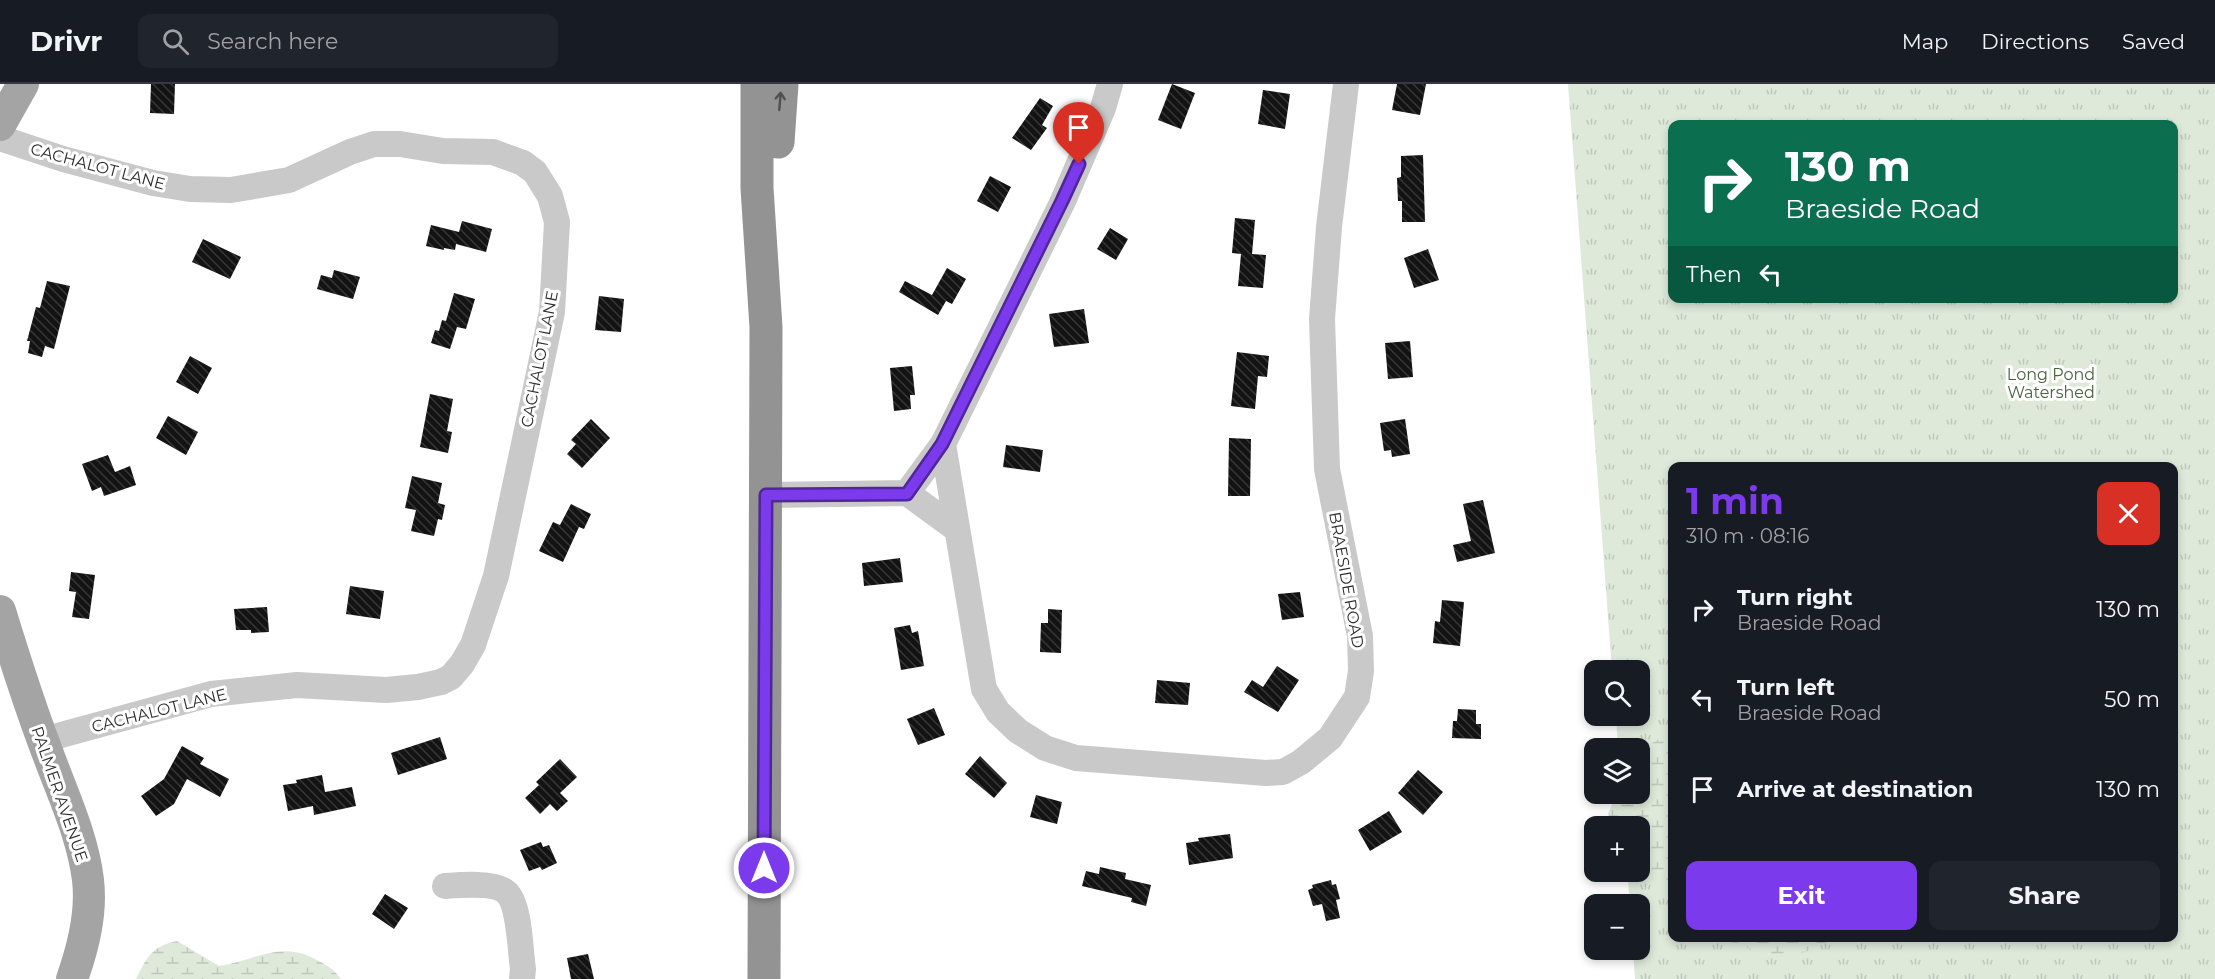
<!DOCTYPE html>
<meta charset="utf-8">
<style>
:root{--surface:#171b24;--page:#20242c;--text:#f1f3f6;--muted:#9ea1a6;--line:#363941;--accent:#7c3aed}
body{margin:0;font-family:Montserrat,sans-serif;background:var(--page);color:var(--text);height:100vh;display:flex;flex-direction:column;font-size:22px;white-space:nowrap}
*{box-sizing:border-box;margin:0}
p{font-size:20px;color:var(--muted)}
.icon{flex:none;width:33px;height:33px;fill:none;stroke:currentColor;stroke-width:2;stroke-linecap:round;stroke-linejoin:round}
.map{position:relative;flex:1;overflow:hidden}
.details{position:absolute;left:1668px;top:378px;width:510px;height:480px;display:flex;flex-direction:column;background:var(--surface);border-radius:12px;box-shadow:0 3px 9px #0003}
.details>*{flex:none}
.hud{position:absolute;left:1668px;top:36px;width:510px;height:183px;border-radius:12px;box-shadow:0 3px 9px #0003;background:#0b6e4f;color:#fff;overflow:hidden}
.buttons{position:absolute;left:1584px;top:576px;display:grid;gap:12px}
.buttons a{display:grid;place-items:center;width:66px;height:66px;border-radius:12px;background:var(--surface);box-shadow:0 3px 9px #0003;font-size:30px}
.pin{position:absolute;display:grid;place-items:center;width:51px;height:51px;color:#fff;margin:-62px -26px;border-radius:50% 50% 50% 0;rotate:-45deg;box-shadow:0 0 6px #0007}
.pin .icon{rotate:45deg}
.me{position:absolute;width:66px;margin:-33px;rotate:0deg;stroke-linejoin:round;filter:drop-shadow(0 0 4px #0008)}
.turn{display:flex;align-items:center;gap:21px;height:126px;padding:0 18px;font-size:27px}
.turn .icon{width:78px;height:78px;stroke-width:2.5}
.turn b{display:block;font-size:42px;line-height:51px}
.then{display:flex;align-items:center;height:57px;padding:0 18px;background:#0003;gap:12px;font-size:22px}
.round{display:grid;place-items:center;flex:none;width:63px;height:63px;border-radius:12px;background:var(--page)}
.head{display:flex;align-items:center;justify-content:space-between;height:102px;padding:0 18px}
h1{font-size:36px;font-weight:700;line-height:45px;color:var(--accent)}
.cta{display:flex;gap:12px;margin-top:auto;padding:12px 18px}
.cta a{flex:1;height:69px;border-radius:12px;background:var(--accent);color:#fff;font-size:24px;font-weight:700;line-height:69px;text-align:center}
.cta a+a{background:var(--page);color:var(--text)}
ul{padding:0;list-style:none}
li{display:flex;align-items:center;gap:18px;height:90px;padding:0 18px}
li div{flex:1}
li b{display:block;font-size:22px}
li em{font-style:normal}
header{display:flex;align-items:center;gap:36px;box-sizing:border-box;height:84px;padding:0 30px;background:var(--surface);border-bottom:2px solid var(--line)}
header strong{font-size:28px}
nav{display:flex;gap:33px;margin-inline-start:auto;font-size:21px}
.search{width:420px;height:54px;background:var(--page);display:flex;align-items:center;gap:15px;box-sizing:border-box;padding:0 21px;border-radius:12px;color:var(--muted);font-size:22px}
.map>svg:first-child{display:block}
.grass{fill:url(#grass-tufts);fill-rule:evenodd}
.wetland{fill:url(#wetland-marsh)}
.building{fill:url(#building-back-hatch)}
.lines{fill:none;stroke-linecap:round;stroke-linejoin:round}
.minor{stroke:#c9c9c9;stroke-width:26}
.major{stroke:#a4a4a4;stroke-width:32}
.highway{stroke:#939393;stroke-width:33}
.oneway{stroke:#505050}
.route-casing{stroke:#51269a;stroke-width:15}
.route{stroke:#7c3aed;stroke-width:10}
.labels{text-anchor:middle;stroke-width:6;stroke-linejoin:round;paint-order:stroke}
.street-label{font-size:16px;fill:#2c2c2c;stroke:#fff}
.park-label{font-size:16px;fill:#47643c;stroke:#fff}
</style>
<header>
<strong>Drivr</strong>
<div class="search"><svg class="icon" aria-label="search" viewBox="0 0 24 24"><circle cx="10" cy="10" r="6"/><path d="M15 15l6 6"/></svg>Search here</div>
<nav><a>Map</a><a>Directions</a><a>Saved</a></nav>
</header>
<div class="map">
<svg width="2215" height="895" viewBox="0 0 2215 895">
<defs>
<pattern id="grass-tufts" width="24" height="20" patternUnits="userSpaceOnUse" patternTransform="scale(1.5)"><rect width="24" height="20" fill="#dee9da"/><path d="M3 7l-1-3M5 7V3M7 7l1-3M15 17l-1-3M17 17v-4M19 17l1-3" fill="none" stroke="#bfc8bb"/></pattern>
<pattern id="wetland-marsh" width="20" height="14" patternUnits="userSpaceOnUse" patternTransform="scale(1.5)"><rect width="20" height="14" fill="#dee9da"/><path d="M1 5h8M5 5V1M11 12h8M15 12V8" fill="none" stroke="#bfc8bb"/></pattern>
<pattern id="building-back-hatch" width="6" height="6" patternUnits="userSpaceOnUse" patternTransform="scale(1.5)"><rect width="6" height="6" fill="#131313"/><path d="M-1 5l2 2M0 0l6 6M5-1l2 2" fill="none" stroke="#363636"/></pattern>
</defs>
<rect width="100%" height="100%" fill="#fff"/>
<path class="grass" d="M1568,0H2215V895H1635L1633,866H1640V820H1630L1627,788H1640V664H1618L1616,632H1640V586H1612ZM1672,40H2174V214H1672ZM1672,382H2174V854H1672Z"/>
<path class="wetland" d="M1661,654H1672V810L1640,777V742H1613L1608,730L1616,710H1640V666Z
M1719,854H1833C1791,883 1763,869 1719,854Z
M177,857L219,882C254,877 280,856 315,875C325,880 334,885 341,895H136C147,873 152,862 177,857Z"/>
<path class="building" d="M151,0H175L174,30L150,29Z
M1172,0L1195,9L1181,45L1158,36Z
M1397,0H1426L1420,31L1392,26Z
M1263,6L1290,10L1285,45L1258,40Z
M1040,14L1053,22L1042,41L1047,44L1031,66L1012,54Z
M1423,71L1425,138H1402V117H1398L1397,94L1401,93V72Z
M990,92L1011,103L998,128L977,117Z
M1235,134L1255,136L1252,170L1266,171L1263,204L1238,202L1241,170L1232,169Z
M462,137L492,145L486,168L456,160L455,166L444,164V166L426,162L431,141L459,148Z
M1110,144L1128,155L1116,176L1097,165Z
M203,155L241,173L230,195L192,178Z
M1428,165L1439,196L1414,204L1404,174Z
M947,184L966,195L952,220L946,217L938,231L899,208L905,197L932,211Z
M334,186L360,193L353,215L317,205L321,191L332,194Z
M47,197L70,202L54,265L45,262L42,273L28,269L30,257H27L36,223L40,224Z
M454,209L475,215L466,245L457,243L450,265L431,259L435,246L439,247L442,236L446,237Z
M599,212L624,215L621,248L595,246Z
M1084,225L1089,259L1054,263L1049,230Z
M1410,257L1413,293L1388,295L1385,259Z
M1237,268L1269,272L1267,293L1258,292L1255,325L1231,322Z
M190,272L212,284L198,310L176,298Z
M912,282L915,311H910L911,325L894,327L890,284Z
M430,310L453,315L447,347L452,348L448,369L420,363Z
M168,332L198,348L186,371L156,354Z
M591,335L610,354L582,384L567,370L576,360L571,356Z
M1405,335L1410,370L1392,373L1391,366L1384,367L1380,339Z
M1229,354L1251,355L1250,412H1228Z
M1006,361L1043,366L1040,388L1003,383Z
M108,371L115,388L130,382L136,401L104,412L101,403L92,407L82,380Z
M412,392L442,399L438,419L445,421L442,436L438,435L434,452L411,447L416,426L405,424Z
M1483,416L1495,469L1457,478L1453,461L1471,457L1463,420Z
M571,420L591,430L584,445L579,443L563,478L539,467L553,438L560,441Z
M900,474L903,498L864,502L862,479Z
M71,488L95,491L89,535L72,533L76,508L69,507Z
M350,502L384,507L380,535L346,530Z
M1300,508L1304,533L1282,536L1278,510Z
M1442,516L1464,518L1460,562L1433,559L1435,537L1440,538Z
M267,523L269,548L251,549V546H236L234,525Z
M1048,525L1062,526L1061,569L1040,568L1041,539H1048Z
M910,541L912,549L918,547L924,582L901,586L894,544Z
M1277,582L1299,596L1278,628L1244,608L1252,596L1263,603Z
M1157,596L1190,599L1188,621L1155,619Z
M934,624L945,651L918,661L907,635Z
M1458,625L1476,626V640H1481V655L1452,654L1453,637H1457Z
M440,653L447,675L398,691L391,669Z
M182,662L204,674L200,680L229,695L220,713L187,695L174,720L156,732L141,712L164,695Z
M980,672L1007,699L994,714L965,690Z
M560,675L577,693L560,709L568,717L557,727L550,720L540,730L525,714L539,701L536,698Z
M1418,686L1443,708L1423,731L1398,709Z
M322,691L325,708L352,703L356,722L314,731L313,722L288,727L283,701L297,699L296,696Z
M1036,711L1062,718L1057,740L1030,733Z
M1389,727L1402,748L1370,767L1358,746Z
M1230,750L1233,774L1189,781L1186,759L1199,757L1198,754Z
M541,758L543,763L549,761L557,779L542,786L540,783L529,787L520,766Z
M1100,783L1126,789L1125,795L1151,801L1146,822L1131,818L1132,814L1082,802L1086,787L1099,790Z
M1331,796L1332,801L1336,800L1340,815L1336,816L1340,834L1326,837L1322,820L1313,822L1308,806L1313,804L1312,801Z
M385,810L408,824L394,845L372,830Z
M588,870L594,895H571L567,874Z"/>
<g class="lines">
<path class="minor" d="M1110,0L1103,24L1063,117L943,360L984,605L998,628L1018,647L1045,664L1076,674L1266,689L1283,688L1301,678L1330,654L1357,613L1361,587L1360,552L1327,385L1322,235L1329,143L1346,0
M0,54L63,75L153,99L190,105L231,106L289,96L350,68L374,60H400L443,67L493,68L523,79L535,88L550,112L557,138L552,228L496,492L473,561L462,580L451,593L441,598L418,603L386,606L297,601L211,610L43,656
M907,409L943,360
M766,411L907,409L955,444
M445,802C459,801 495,798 506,808C520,820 520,866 523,885L522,895"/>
<path class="major" d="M0,41L23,0
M0,527C15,576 30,623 48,670C63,711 83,753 88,796C92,830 83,864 72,895"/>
<path class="highway" d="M757,0V104L766,243L764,895
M778,58L782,0"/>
</g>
<defs><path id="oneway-shaft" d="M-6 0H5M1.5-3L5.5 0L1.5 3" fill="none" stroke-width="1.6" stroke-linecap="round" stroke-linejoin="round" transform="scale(1.5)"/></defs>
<use class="oneway" href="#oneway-shaft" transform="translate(780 17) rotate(-85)"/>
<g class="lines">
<g class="route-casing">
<path id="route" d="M764,784L766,411L907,410L942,360L1062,117L1079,80"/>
</g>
<use href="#route" class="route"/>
</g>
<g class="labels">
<g class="street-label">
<text transform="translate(98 82) rotate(15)" y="6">CACHALOT LANE</text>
<text transform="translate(539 275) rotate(-79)" y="6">CACHALOT LANE</text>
<text transform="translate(1347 496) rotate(80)" y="6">BRAESIDE ROAD</text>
<text transform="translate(159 626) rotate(-14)" y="6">CACHALOT LANE</text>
<text transform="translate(60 710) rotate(71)" y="6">PALMER AVENUE</text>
</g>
<g class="park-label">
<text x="2051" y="296">Long Pond<tspan x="2051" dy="18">Watershed</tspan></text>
</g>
</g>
</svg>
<div class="buttons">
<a><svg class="icon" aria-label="search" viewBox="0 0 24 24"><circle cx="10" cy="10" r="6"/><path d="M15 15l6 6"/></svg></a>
<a><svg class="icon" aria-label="layers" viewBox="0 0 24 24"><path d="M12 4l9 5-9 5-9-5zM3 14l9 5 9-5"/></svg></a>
<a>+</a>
<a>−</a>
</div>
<div class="pin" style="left:1079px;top:80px;background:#d93025"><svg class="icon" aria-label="arrive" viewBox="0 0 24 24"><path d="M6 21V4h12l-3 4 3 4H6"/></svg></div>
<svg class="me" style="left:764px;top:784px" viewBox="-20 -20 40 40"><circle r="17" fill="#7c3aed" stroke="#fff" stroke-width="3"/><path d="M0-11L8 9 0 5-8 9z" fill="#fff"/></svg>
<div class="hud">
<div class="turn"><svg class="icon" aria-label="right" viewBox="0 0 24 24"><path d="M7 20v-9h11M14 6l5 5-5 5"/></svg><div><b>130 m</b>Braeside Road</div></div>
<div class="then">Then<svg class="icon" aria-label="left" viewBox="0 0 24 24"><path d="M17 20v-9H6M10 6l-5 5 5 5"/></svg></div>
</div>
<section class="details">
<div class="head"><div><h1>1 min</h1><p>310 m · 08:16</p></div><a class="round" style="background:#d93025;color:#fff"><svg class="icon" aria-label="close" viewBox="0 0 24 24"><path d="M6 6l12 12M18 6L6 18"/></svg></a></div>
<ul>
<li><svg class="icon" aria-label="right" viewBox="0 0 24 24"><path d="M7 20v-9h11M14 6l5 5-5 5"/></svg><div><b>Turn right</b><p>Braeside Road</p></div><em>130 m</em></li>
<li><svg class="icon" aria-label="left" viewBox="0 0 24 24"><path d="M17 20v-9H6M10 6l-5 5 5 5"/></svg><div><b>Turn left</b><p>Braeside Road</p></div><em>50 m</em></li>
<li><svg class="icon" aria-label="arrive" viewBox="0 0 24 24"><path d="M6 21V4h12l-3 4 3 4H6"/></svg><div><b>Arrive at destination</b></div><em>130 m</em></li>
</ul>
<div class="cta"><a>Exit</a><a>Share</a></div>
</section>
</div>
